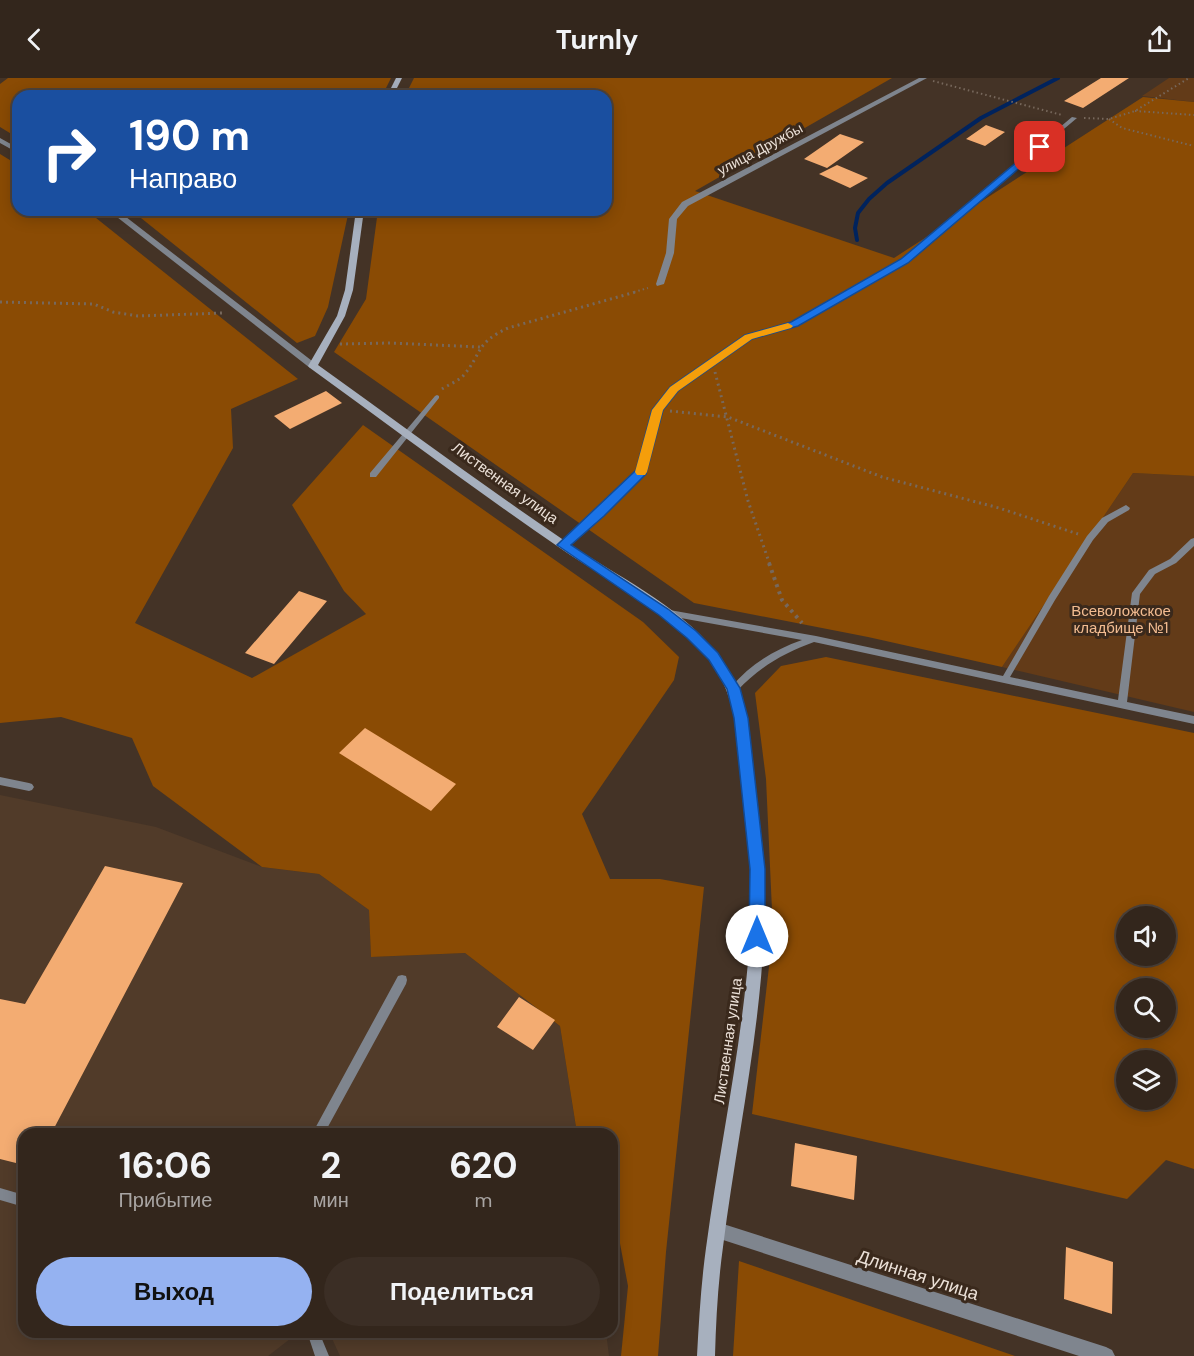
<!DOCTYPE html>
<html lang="ru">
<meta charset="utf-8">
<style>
:root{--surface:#33261c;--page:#3b2e25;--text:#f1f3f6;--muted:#a9a5a3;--line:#4e433b;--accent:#95b2f1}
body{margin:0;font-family:"DM Sans",sans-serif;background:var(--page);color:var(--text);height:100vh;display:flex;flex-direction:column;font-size:22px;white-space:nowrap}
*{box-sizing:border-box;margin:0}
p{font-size:20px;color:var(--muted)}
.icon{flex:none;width:33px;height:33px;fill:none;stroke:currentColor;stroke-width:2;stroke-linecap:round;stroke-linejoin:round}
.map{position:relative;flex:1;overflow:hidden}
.drawer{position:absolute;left:18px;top:1050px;width:600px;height:210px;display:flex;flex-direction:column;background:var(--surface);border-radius:18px;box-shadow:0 3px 15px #0003,0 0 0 2px var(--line)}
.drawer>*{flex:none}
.hud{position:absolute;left:12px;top:12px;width:600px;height:126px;border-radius:18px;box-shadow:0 3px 15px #0003,0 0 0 2px var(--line);background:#1a4fa0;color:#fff;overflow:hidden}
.controls{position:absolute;left:1116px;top:828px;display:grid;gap:12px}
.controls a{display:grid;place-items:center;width:60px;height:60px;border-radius:50%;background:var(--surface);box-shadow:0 3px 15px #0003,0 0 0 2px var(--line);font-size:30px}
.pin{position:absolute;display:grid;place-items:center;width:51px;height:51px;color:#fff;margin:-26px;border-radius:12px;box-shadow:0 3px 9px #0006}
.me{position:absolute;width:66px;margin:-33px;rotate:0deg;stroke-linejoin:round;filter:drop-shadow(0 0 4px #0008)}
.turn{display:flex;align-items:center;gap:21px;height:126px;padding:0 18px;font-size:27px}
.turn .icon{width:78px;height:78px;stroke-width:2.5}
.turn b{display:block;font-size:42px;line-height:51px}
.eta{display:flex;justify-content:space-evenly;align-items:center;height:102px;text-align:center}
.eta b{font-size:36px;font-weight:700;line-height:42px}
.cta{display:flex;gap:12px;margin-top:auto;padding:12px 18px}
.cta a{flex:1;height:69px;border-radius:36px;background:var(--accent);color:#111;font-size:24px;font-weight:700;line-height:69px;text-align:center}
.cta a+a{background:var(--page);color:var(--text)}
header{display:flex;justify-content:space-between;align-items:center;height:78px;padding:0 18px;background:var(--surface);font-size:27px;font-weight:700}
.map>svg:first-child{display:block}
.built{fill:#513b29}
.green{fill:#633b18}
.forest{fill:#8a4b04;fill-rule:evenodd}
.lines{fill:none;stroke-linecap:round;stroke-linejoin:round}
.stream{stroke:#00235d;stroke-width:4}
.building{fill:#f3ac72}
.path-far2{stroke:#77685c;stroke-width:2;stroke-dasharray:1.5 3;stroke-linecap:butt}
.path-far1{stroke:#77685c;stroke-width:3;stroke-dasharray:2 4;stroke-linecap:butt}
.path{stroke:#77685c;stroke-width:4;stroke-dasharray:3 4.5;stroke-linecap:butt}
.lane{fill:#7f858e;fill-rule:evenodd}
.street{fill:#7f858e;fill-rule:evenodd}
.secondary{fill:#a7b0be;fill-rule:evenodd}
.route{fill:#1a73e8;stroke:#114b97;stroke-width:1.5}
.slow{fill:#f59e0b}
.labels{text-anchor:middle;stroke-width:6;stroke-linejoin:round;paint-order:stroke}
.far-street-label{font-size:14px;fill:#ece1d8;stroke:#3a291c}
.street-label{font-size:15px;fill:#ece1d8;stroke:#3a291c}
.park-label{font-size:15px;fill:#f3bc91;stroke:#3a291c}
.near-street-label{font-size:18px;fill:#ece1d8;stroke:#3a291c}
</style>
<header><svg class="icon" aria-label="back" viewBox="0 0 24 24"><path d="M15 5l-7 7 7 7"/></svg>Turnly<svg class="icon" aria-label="share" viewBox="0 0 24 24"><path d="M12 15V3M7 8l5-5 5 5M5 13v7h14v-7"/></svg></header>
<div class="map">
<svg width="1194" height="1278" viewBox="0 0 1194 1278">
<rect width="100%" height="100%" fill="#443326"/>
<path class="built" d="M0,717L156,749L262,789L319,796L369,832L371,879L465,875L560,948L577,1056H24V1254H299L268,1278H0Z
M329,1254H606L609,1278H340Z"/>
<path class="green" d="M1169,0H1194V24L1142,18Z
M1133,395L1194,398V634L1002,589Z"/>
<path class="forest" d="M8,0H391L382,18H18V60L0,49V6Z
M414,0H892L695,113L894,180L1143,19L1194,24V398L1133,395L1002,589L868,559L694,525L334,274L366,221L378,132H606V18H405Z
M0,76L18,87V132H86L298,301L231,331L233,370L135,545L252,600L366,536L344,513L292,427L363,347L643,544L679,579L674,602L582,736L610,801H660L704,809L666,1174L658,1278H621L628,1208L612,1123V1056H580L576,1049L560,948L465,875L371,879L369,832L319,796L262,789L153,708L132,660L61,639L0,645Z
M131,132H349L328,229L315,258L297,265Z
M826,579L1194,655V1091L1166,1082L1127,1121L752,1036L773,854L766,701L755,615L781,588ZM1166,838V878H1126V838ZM1126,910H1166V950H1126ZM1166,982V1022H1126V982Z
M739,1183L1015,1278H733Z"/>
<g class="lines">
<path class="stream" d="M857,162L855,150L858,135L869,121L887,105L981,40L1058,0"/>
</g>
<path class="building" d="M1101,0H1129L1083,30L1064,23Z
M986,47L1005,54L985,68L966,61Z
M840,56L864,64L827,90L804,81Z
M837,87L868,100L850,110L819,96Z
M326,313L342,325L290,351L274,338Z
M299,513L327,523L274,586L245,575Z
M365,650L456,706L431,733L339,675Z
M105,788L183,805L51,1056H24V1087L0,1081V921L25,926Z
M519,919L555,942L533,972L497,949Z
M795,1065L857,1078L854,1122L791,1108Z
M1066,1169L1113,1184L1112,1236L1064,1221Z"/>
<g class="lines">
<path class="path-far2" d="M933,3L1062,37
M1135,33L1194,37
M1084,40L1109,41L1135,33L1189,0
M1109,41L1122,50L1194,68
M634,214L648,210"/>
<path class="path-far1" d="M0,224L94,226L113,234L138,238L223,235
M340,266L390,265L480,269
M715,294L748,423L770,487
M442,311C448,307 458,303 463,298C483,275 474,266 508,250L639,213
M670,333L728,339L882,399L999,430L1078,456"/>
<path class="path" d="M769,485L782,522L802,545"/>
<path class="lane" d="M1072,39L1077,40L906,184L797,247L750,260L676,312L660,332L645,396L603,437L566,469H560L559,467L560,465L597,433L638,393L653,332L672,310L746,258L793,245L902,182Z
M437,317L439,318V320L376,399H370V395L435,318Z
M1126,427L1130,430L1129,432L1108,444L1093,462L1055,522L1010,599L1118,622L1132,515L1149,492L1170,481L1191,461L1194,460V468L1176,485L1155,496L1140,516L1127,624L1194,638V646L814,564C784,575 759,589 737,613H731L730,611L731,609C751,586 774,572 802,562L664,537L660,534L664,531L816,558L1003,598L1049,518L1087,458L1102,440Z
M0,699L29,705L32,706L34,709L32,712L29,713L0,707Z
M402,897L406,898L407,902L406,906L324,1056H312L398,898Z
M0,1110L24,1117V1129L0,1122Z
M307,1254H319L329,1278H315Z"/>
<path class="street" d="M919,0H927L688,128L677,141L674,175L664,206L657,208L656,206L666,175L669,141L682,124Z
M0,60L18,70V75L0,65Z
M108,132H117L316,286V290H310Z
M717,1144L1106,1269L1112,1272L1115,1278H1079L717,1160L711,1158L709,1152L711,1146Z"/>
<path class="secondary" d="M396,0H402L393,18H387Z
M356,132H364L353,212L345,238L318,287C400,346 481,406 565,463C616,498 676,525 716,574C745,610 749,655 754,699C760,752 767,804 764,857C759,962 736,1065 723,1169C718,1205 716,1242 715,1278H697C699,1242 701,1206 706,1170C720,1066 743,964 750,859C753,806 748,754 742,702C738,661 736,616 709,581C671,532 610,505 560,470C475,412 393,350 310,290L308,288L337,238L345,212Z"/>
</g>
<path class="route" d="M1037,67L1044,69L908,185L798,248L752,261L678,313L663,332L646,396L604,438L571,467L668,531L696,553L718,575L740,610L748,640L765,791V858L763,864L757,866L752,864L749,858L750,791L734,640L727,611L709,582L687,560L659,537L557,467L636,392L652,332L670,309L745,257L791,244L901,181Z"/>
<path class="slow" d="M788,245L793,248L791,250L752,261L678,313L663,332L647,394L645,397H637L635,394L652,332L670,309L745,257Z"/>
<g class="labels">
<g class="far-street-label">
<text transform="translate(760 71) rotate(-28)" y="5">улица Дружбы</text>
</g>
<g class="street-label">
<text transform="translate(505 405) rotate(36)" y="5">Лиственная улица</text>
<text transform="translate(728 963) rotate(-82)" y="5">Лиственная улица</text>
</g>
<g class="park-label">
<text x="1121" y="538">Всеволожское<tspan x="1121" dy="17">кладбище №1</tspan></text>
</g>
<g class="near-street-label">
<text transform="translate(918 1197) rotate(18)" y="6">Длинная улица</text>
</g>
</g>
</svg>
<div class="controls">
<a><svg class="icon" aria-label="sound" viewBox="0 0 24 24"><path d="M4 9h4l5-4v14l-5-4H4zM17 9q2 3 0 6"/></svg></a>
<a><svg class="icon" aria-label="search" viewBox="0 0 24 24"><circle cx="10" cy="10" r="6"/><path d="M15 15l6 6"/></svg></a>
<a><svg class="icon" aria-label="layers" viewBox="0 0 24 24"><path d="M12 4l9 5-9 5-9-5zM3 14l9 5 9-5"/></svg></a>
</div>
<div class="pin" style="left:1040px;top:69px;background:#d93025"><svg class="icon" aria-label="arrive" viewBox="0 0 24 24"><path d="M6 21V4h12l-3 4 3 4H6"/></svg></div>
<svg class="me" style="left:757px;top:858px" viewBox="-20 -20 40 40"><circle r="19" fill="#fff"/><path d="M0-13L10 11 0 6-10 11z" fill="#1a73e8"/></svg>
<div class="hud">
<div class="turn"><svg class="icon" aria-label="right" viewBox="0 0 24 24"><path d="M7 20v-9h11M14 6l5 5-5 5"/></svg><div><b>190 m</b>Направо</div></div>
</div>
<section class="drawer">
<div class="eta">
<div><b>16:06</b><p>Прибытие</p></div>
<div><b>2</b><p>мин</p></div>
<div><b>620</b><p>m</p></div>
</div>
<div class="cta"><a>Выход</a><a>Поделиться</a></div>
</section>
</div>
